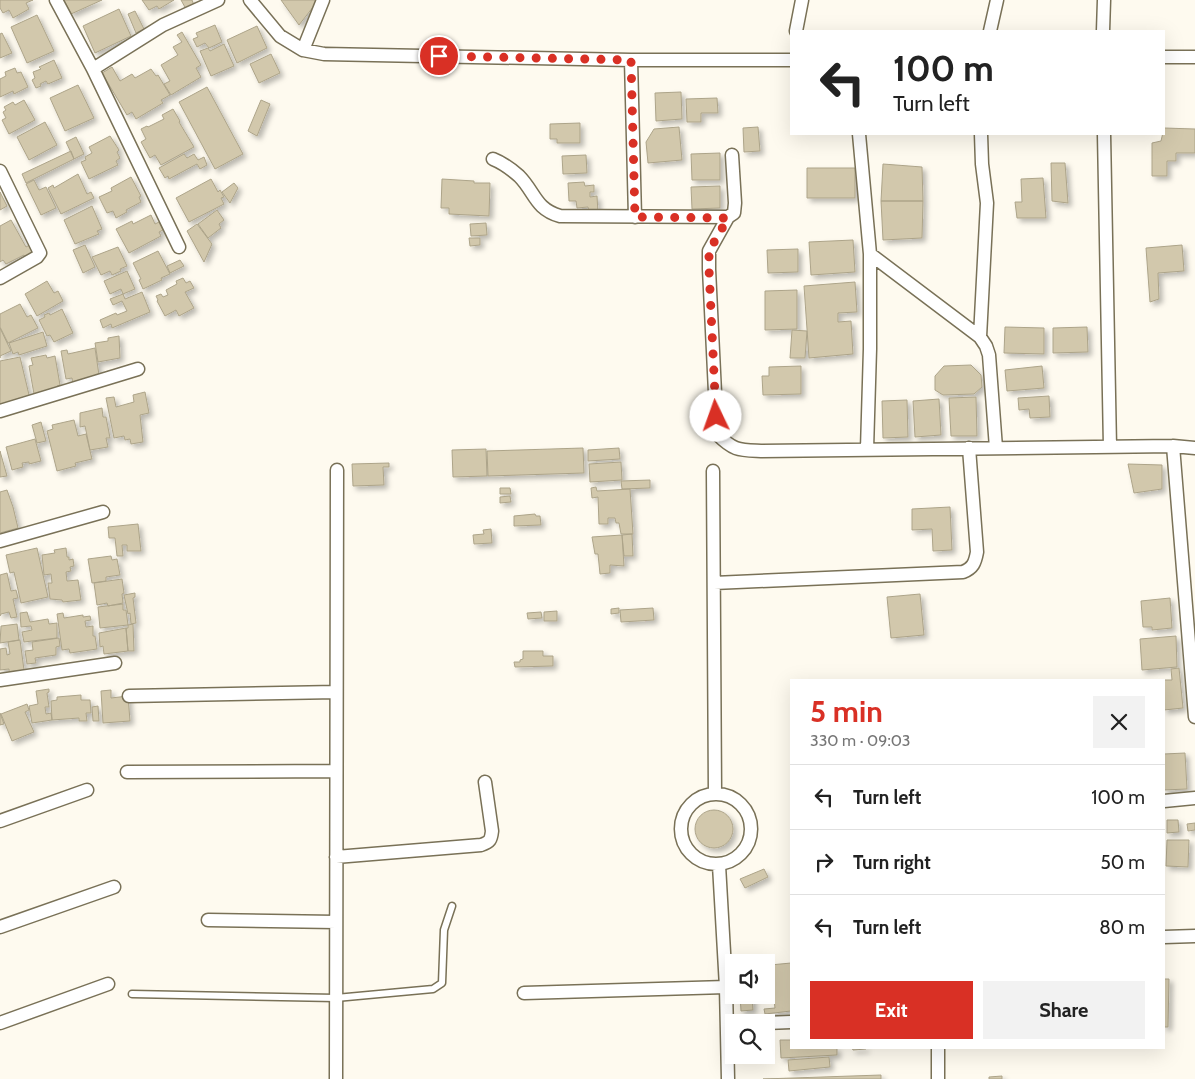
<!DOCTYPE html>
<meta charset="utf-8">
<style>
:root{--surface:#fff;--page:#f2f2f2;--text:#222;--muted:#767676;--line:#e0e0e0;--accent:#d93025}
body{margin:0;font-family:Cabin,sans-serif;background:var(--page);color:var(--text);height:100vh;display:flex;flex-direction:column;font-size:19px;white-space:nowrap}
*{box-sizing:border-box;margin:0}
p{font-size:16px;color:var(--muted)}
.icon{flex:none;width:28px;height:28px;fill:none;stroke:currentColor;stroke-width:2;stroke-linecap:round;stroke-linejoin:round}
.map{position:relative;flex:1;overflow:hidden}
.details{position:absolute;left:790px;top:679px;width:375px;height:370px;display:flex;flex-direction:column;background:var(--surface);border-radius:0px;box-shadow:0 5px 20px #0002}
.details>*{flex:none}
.banner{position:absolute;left:790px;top:30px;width:375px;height:105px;border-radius:0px;box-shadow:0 5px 20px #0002;background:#fff;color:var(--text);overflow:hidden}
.fabs{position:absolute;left:725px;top:954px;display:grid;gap:10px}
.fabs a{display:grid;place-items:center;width:50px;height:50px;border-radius:0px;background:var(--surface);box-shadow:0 5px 20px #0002;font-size:25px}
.pin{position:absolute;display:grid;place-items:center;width:42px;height:42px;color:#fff;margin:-21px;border:2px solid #fff;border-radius:50%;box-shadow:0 1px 5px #0007}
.me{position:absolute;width:55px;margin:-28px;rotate:357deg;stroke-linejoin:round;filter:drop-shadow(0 0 4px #0008)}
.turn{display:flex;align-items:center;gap:18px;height:105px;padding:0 20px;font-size:22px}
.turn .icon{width:65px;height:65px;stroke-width:2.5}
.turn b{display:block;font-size:35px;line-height:42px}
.round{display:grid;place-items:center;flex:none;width:52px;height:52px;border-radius:0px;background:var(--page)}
.head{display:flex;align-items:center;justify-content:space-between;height:85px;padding:0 20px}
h1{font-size:30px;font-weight:700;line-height:38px;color:var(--accent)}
.cta{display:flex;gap:10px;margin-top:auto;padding:10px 20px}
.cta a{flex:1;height:58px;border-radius:0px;background:var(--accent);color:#fff;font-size:20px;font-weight:700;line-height:58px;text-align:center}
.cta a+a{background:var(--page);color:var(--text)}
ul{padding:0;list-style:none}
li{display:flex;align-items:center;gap:15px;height:65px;padding:0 20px;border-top:1px solid var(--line)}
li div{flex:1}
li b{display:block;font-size:19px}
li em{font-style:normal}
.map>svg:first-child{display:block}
.building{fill:#d2c8ac;stroke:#ada489;filter:url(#shadow)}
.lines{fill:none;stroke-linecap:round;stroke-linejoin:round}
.lane-casing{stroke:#797157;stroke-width:9}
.street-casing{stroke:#797157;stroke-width:15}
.lane{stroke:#fff;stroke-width:6}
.street{stroke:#fff;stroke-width:12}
.route{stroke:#d93025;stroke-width:9;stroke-dasharray:0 16.2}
</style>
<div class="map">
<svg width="1195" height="1079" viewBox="0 0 1195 1079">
<defs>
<filter id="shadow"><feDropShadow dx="3.5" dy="3.5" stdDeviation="2.5" flood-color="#0004"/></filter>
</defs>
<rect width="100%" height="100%" fill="#fefaef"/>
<path class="building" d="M0,0H33L26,3L29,9L13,18L9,10L3,13L0,8Z
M64,0H102L71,14Z
M142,0H174L159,9L157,6L149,10Z
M181,0H192L194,5L186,9Z
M281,0H315L317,2L299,25Z
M119,9L131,36L95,53L83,26Z
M135,11L144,29L136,33L128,14Z
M37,15L54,51L27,63L11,27Z
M215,25L222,42L209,48L205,43L197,47L193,39L198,37L196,33Z
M257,26L267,48L237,63L227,40Z
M182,32L201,65L196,68L201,77L171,95L164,84L170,81L161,65L178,55L173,47L182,42L177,35Z
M2,33L12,53L0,58V34Z
M224,44L234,66L211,76L200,51L208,48L210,51Z
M271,54L280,73L259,83L250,64Z
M54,60L62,78L48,84L46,81L40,84L41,86L36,88L32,80L35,78L33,72L41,69L39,67Z
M112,67L120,81L132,74L135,78L151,69L156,76L158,75L170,95L161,100L163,103L136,119L132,112L127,115L102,73Z
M15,68L17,73L21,72L28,87L14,94L13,91L0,97V79L6,76L5,72Z
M78,85L94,118L65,131L50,98Z
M207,87L243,154L215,169L179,102Z
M681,92L682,119L656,121L655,93Z
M717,98L718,113H701V122H687L686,99Z
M24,100L35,120L9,134L2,120L6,118L3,112L6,110L4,107L13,102L15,105Z
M261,100L270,104L257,136L248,131Z
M173,109L180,121L179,122L194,147L161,165L155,155L150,158L141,142L146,139L141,129L147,126L148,127L164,119L162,115Z
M45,122L57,145L29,160L17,137Z
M580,123V143H557V139H550V124Z
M679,127L682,160L648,163L646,142L654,129Z
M758,127L760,151L744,152L743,128Z
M1164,128L1195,129V153H1176V161H1167V176H1152V143L1161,141Z
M110,136L119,150L117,152L120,158L116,161L118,165L89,179L81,162L86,160L85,157L92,153L89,147Z
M76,137L84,154L74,159L66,142Z
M71,151L74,159L26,183L22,174Z
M720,153V180H692L691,154Z
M184,154L187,158L194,154L198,160L204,157L207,165L200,169L197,164L169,179L168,176L165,178L159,168Z
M586,155L587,173L563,174L562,156Z
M1051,163H1065L1068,203L1052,201Z
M883,164L922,167L923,201H881Z
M807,168H855V198H807Z
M78,174L87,194L91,192L94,198L61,214L48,188L53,185L54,188Z
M131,177L141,196L139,197L141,202L126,210L127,212L116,218L113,211L107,213L99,197L112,191L111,188Z
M1043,178L1046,218H1017L1015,202H1022L1021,179Z
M211,179L218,192L220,190L224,197L221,198L224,204L189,222L176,198Z
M442,179L474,181V183H490L489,216L449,214V208H441Z
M34,180L39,190L46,187L56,208L41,215L26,184Z
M584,182L585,186L594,185V192H590V197L597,196L598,213H589L588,207L577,208L576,201H569L568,183Z
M234,183L238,188L230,203L222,192Z
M720,186V208L692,209L691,187Z
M0,192L7,206L0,210Z
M881,201H923L922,238L883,240Z
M92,206L102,229L97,231L99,234L75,244L64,220Z
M217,210L224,220L219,224L221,228L208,238L198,224Z
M151,215L155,224L159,222L163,230L159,232L161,236L129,253L116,229L132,221L133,224Z
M11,220L26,247L31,244L36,253L26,259L24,255L6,264L3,260L0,262V226Z
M486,223L487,235L471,236L470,224Z
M197,224L212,244L204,262L187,231Z
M469,238H480V245L470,246Z
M853,240L855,272L811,275L809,242Z
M85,245L95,267L83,273L73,250Z
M1182,245L1184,271L1158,273L1159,299L1150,302L1146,248Z
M118,247L127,266L120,269L121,271L112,275L110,271L101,275L92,257Z
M798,249V272L768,273L767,250Z
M158,251L170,274L161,278L162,280L143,289L139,280L141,279L133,263Z
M180,260L184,266L170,273L167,266Z
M127,271L135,289L123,294L121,289L110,294L104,281Z
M183,278L186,283L190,281L194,288L185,292L194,308L179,316L176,310L165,316L157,301L158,300L156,296L161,294L163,297L168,295L166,290L177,284L176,281Z
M47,281L54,293L58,291L63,301L37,316L25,294Z
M855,282L857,312L838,313V322L851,321L853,354L809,358L804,286Z
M797,290V329L765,330V291Z
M142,292L150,312L112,328L111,324L103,328L100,320L116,313L117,315L127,311L122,301L113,305L110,299L123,294L125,299Z
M20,304L27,317L31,315L38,328L8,343L0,327V314Z
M62,309L73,333L54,342L50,335L47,336L39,320L45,317L44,315L49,313L50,315Z
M1005,327L1044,328V354L1004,353Z
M1087,327L1088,352L1053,353V328Z
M0,328L11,351L0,356V358Z
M792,330L807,331L805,358H790Z
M43,332L47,346L19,355L18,352L13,354L9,343Z
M119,336L120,358L98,362L95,343L108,341V338Z
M95,348L99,375H95L96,381L73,385L72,378L66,379L61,351L67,350L68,354Z
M46,355L47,358L55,356L60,385L57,386L59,392L34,394L29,366L33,365L31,358Z
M20,357L30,399L0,407V361Z
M971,365L981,375L982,387L974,394L943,395L935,390V376L944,366Z
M801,366V394L763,395L762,376H769V367Z
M1042,366L1044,388L1007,391L1005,370Z
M145,392L149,413L140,415L143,442L131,444L130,439L125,440L124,436L114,438L106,398L114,397L116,407L134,402L133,395Z
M1049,396L1050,417L1030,418L1029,409L1019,410L1018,398Z
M976,397L977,436H951L949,398Z
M939,399L941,435L915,437L913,401Z
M907,400L908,437L883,438L882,401Z
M102,408L103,417H106L110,438H106L108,447L90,450L85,426L80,427V413Z
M74,420L78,436L86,434L92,459L75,463L76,466L57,471L47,431L53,429L52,425Z
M41,422L46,441L37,443L32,425Z
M35,439L41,461L29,464V462L22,463L23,467L12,470L6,447Z
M583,448L584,473L488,476L487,451Z
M619,448L620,459L588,461V450Z
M486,449L487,476L453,477L452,450Z
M0,451L7,476L0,477Z
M621,462L622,480L590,482L589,464Z
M389,463V467H383L384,485L353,486L352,464Z
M1128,464L1162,465V489L1134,493Z
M650,480V488L622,489L621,481Z
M596,487L597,491L630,489L633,534H621L619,523H616L615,518H608V524H599L598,497L592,498L591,488Z
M500,488H510L511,494H500Z
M7,490L13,507L18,528L0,533V492Z
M510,496L511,502L500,503V497Z
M950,507L952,550L933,551L932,529L912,530V509Z
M535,514L536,516H540L541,525L514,526V516Z
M138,524L141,551H127V545H122L123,556H117L115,538H109L108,527Z
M491,529L492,543L474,544L473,535L484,534L483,530Z
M632,534L633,556H624L622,535Z
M622,535L624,566L610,565V573L600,574L598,554H595L592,537Z
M37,548L48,597L21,603L14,572L10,573L6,555Z
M66,548L67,557H69V560L73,559L74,566L70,567L71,571L66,572L67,581L78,580L81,600L63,602L62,600L50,599L48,583H52L51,574L44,575L42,555L55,553L54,550Z
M111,556L112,560L117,559L120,575L106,577V581L92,583L88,559Z
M7,573L11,591L16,590L18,598L13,599L17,617L11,618L9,612L1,614L0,616V575Z
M122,579L124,593L122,594L123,603L108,606L107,603L97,605L94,583Z
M135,593V597L133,598L136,623L131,624L130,613L128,614L124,595Z
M920,594L924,635L891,638L887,597Z
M1170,598L1172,628L1152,630V627H1143L1141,601Z
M123,604V610H126L128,625L100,628L98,607Z
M619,608V613L611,614V609Z
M653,608L654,620L621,622L620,610Z
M557,611V621H544V612Z
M27,612L30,622L48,619L49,624L57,623V638L24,642L22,632L32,630L31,626L21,627L20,613Z
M541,612L542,618L528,619L527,613Z
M63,613L64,618L83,615V617L90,616L91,620L85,621L86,627L93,626V636H95L97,649L70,653L69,649L62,650L57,614Z
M17,624L19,640L0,643L1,626Z
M133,624L134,651H128L126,628H128V625Z
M126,628L128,651L104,654L103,646L100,647L99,633Z
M1176,636L1177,667L1142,670L1140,639Z
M59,638L60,646L56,647V655L35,658L36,663L27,664L25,651L33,650L32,642Z
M20,640L24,670L9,672V669L0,670V649L6,648L7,655L10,654L8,642Z
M523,651H543V656H553V666L515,667L514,662H520V660L523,659Z
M1179,668L1183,708L1164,710V680H1172L1171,669Z
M49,689V692L47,693L49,707H45L46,714L51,713L52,720L32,723L29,706L38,704L36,691Z
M111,690V698L128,696L130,721L103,723L101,691Z
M81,695V700H90L91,713H86L87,721H79V718L52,720L51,701L57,700V697Z
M27,704L29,710L25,712L34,732L12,741L1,714Z
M98,706L99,721H93L92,707Z
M0,713L4,724L0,725Z
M1185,753L1187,789L1164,790V754Z
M695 829a19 19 0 1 1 38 0a19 19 0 1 1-38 0Z
M1167,820H1178L1179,832L1167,833Z
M1195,823V830L1188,831L1187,824Z
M1167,840H1189L1188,867L1166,866Z
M764,869L768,877L745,888L740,879Z
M791,963V1011L765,1014L764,1009L775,1008L770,965Z
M1164,979H1169L1168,1027H1164Z
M740,995H752L753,1010L741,1011Z
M780,1040H791V1048H837V1055L781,1058Z
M852,1048H866V1049L853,1050Z
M829,1057L830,1067L789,1071L788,1060Z
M881,1075V1079H763Z
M1002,1076V1079H989V1077Z"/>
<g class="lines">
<g class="lane-casing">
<path id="lane" d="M132,994L336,998L433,989L442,983L444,930L452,906"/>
</g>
<g class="street-casing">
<path id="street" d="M56,0L93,69L179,247
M250,0L280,36L303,50L324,54L631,60H791
M796,31L802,0
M990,31L997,0
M1103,31L1104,0
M303,50L323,0
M1164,57H1195
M631,60L635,217
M93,69L163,25L218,0
M859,134L870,254V349L867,449
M1104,134L1110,447
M493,159C503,163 511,169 519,176C535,192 535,209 560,216L728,217L734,213L735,203L732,155
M0,171L40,253L37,257L0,278
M728,217L709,251V269L717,434C734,451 739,450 761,451L1173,446L1195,448
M870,254L980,337L986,346L989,355L996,448
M980,337L987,203L982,164L981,134
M0,411L138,369
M1173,446L1195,717
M713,471L715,794
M0,541L103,512
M714,583L963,572C973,568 975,563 977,552L969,448
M0,680L115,663
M129,696L336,692
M127,772L336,771
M681 829a35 35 0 1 1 70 0a35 35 0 1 1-70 0Z
M1164,801L1195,798
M0,821L87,790
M336,857L481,845C490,842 491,840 492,831L485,782
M719,865L726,987L728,1079
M208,920L336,922
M0,927L114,887
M1164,937L1195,936
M524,993L726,987
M0,1023L108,984
M766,1023L791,1022
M336,1079L337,470
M938,1079V1048"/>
</g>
<use href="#lane" class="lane"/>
<use href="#street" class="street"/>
</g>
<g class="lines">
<path class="route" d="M439,56L631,60L635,217L728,218L709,251V269L716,416"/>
</g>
</svg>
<div class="fabs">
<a><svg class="icon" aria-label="sound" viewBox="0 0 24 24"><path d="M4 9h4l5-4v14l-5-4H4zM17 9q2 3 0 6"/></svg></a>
<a><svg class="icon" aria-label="search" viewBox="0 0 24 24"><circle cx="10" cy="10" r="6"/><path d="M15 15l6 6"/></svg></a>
</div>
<div class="pin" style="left:439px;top:56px;background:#d93025"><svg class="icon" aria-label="arrive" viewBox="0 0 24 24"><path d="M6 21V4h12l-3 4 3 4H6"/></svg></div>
<svg class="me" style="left:716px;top:416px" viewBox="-20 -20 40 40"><circle r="19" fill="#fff"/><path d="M0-13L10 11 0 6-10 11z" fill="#d93025"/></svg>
<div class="banner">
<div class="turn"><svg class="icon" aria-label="left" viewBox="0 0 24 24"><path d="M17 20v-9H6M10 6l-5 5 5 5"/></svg><div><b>100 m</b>Turn left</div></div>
</div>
<section class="details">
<div class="head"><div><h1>5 min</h1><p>330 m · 09:03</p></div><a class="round"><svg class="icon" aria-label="close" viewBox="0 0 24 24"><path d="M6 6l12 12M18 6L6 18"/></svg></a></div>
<ul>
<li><svg class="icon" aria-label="left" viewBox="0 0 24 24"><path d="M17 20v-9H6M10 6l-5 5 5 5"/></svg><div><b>Turn left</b></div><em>100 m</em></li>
<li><svg class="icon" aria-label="right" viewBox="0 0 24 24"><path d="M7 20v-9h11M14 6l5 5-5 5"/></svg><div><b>Turn right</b></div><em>50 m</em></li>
<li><svg class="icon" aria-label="left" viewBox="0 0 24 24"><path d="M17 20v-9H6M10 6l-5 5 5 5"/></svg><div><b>Turn left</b></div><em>80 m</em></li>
</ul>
<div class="cta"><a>Exit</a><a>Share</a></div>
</section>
</div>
